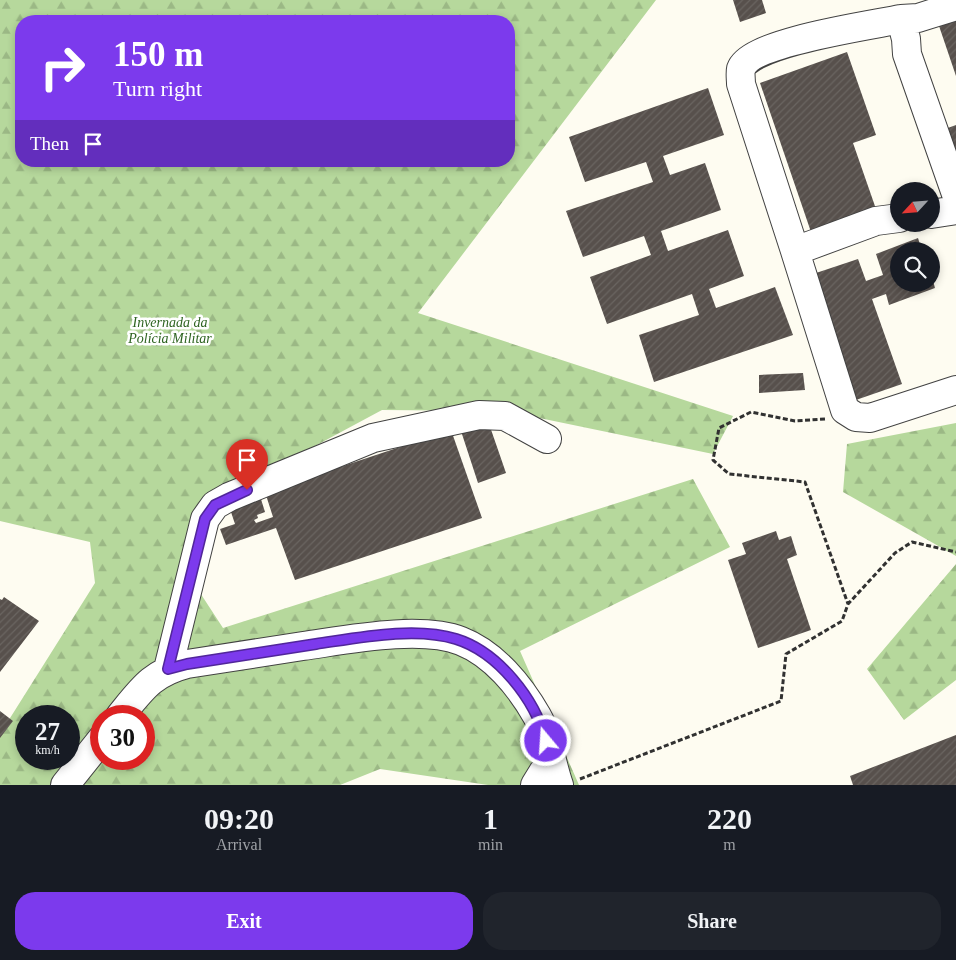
<!DOCTYPE html>
<meta charset="utf-8">
<style>
:root{--surface:#171b24;--page:#20242c;--text:#f1f3f6;--muted:#9ea1a6;--accent:#7c3aed}
body{margin:0;font-family:Georgia,serif;background:var(--page);color:var(--text);height:100vh;display:flex;flex-direction:column;font-size:19px;white-space:nowrap}
*{box-sizing:border-box;margin:0}
p{font-size:16px;color:var(--muted)}
.icon{flex:none;width:28px;height:28px;fill:none;stroke:currentColor;stroke-width:2;stroke-linecap:round;stroke-linejoin:round}
.map{position:relative;height:785px;overflow:hidden}
.side{display:flex;flex-direction:column;background:var(--surface);flex:1}
.side>*{flex:none}
.top-card{position:absolute;left:15px;top:15px;width:500px;height:152px;border-radius:20px;box-shadow:0 2px 8px #0003;background:#7c3aed;color:#fff;overflow:hidden}
.needle{width:32px;rotate:244deg}
.controls{position:absolute;left:890px;top:182px;display:grid;gap:10px}
.controls a{display:grid;place-items:center;width:50px;height:50px;border-radius:50%;background:var(--surface);box-shadow:0 2px 8px #0003;font-size:25px}
.speed{position:absolute;left:15px;top:705px;display:flex;gap:10px;font-size:25px;font-weight:700;text-align:center}
.speed>*{display:grid;place-content:center;width:65px;height:65px;border-radius:50%;background:var(--surface);box-shadow:0 2px 8px #0003;line-height:1}
.speed small{font-size:12px;font-weight:400}
.speed .limit{border:8px solid #d22;background:#fff;color:#111}
.pin{position:absolute;display:grid;place-items:center;width:42px;height:42px;color:#fff;margin:-51px -21px;border-radius:50% 50% 50% 0;rotate:-45deg;box-shadow:0 0 5px #0007}
.pin .icon{rotate:45deg}
.me{position:absolute;width:55px;margin:-28px;rotate:342deg;stroke-linejoin:round;filter:drop-shadow(0 0 4px #0008)}
.turn{display:flex;align-items:center;gap:18px;height:105px;padding:0 15px;font-size:22px}
.turn .icon{width:65px;height:65px;stroke-width:2.5}
.turn b{display:block;font-size:35px;line-height:42px}
.then{display:flex;align-items:center;height:48px;padding:0 15px;background:#0003;gap:10px;font-size:19px}
.eta{display:flex;justify-content:space-evenly;align-items:center;height:85px;text-align:center}
.eta b{font-size:30px;font-weight:700;line-height:35px}
.action{display:flex;gap:10px;margin-top:auto;padding:10px 15px}
.action a{flex:1;height:58px;border-radius:20px;background:var(--accent);color:#fff;font-size:20px;font-weight:700;line-height:58px;text-align:center}
.action a+a{background:var(--page);color:var(--text)}
.map>svg:first-child{display:block}
.forest{fill:url(#forest-firs);fill-rule:evenodd}
.building{fill:url(#building-hatch)}
.lines{fill:none;stroke-linecap:round;stroke-linejoin:round}
.minor-casing{stroke:#424242;stroke-width:30}
.path{stroke:#313131;stroke-width:3;stroke-dasharray:5 2.5;stroke-linecap:butt}
.minor{stroke:#fff;stroke-width:28}
.route-casing{stroke:#51269a;stroke-width:12}
.route{stroke:#7c3aed;stroke-width:9}
.labels{text-anchor:middle;stroke-width:5;stroke-linejoin:round;paint-order:stroke}
.park-label{font-size:14px;font-style:italic;fill:#2e6421;stroke:#fff}
</style>
<div class="map">
<svg width="956" height="785" viewBox="0 0 956 785">
<defs>
<pattern id="forest-firs" width="22" height="20" patternUnits="userSpaceOnUse" patternTransform="scale(1.25)"><rect width="22" height="20" fill="#b6d89c"/><path d="M5 1l3.5 6h-7zM16 11l3.5 6h-7z" fill="#9bb885"/></pattern>
<pattern id="building-hatch" width="6" height="6" patternUnits="userSpaceOnUse" patternTransform="scale(1.25)"><rect width="6" height="6" fill="#57504c"/><path d="M-1 1l2-2M0 6l6-6M5 7l2-2" fill="none" stroke="#6a6561"/></pattern>
</defs>
<rect width="100%" height="100%" fill="#fefcf1"/>
<path class="forest" d="M0,0H656L418,313L733,416L713,454L505,411L382,410L222,496L193,582L223,628L693,479L730,547L520,651L579,785H488L380,769L340,785H0V734L95,583L90,542L0,521ZM21,21H509V161H21ZM26,716H69V759H26ZM101,716H144V759H101Z
M956,423V556L843,492L847,444Z
M956,564V680L904,720L867,669Z"/>
<path class="building" d="M733,0H762L766,13L740,22Z
M956,17V76L938,23Z
M847,52L876,135L853,143L876,209L811,232L760,83Z
M708,88L724,135L663,156L670,175L705,163L721,210L661,231L668,251L728,230L744,276L709,289L716,308L775,287L793,335L654,382L639,335L699,315L692,294L607,324L590,277L651,255L644,236L583,257L566,211L653,182L646,162L585,182L569,137Z
M956,125V161L945,129Z
M918,238L922,251H899V284H931L932,277L935,288L889,305L886,294L872,299L902,384L853,401L810,275L858,259L866,281L883,275L876,254Z
M803,373L805,390L759,393V375Z
M487,418L506,473L478,483L460,428Z
M451,430L482,518L295,580L276,528L226,545L220,529L235,524L229,506L260,496L265,512L257,515L258,518L254,520L256,523L273,517L265,492Z
M776,531L779,540L791,536L797,555L787,559L811,630L758,648L728,560L746,554L742,543Z
M4,597L39,621L0,672V599L2,600Z
M0,711L13,721L0,738Z
M956,735V785H853L850,776Z"/>
<g class="lines">
<g class="minor-casing">
<path id="minor" d="M956,6L918,18L901,19L906,39L907,54L956,194
M931,214L956,210
M899,218L876,221L795,251L741,84C741,80 740,73 741,69C750,42 873,25 901,19
M795,251L845,410L856,417L870,418L956,390
M168,669L205,519L215,505L229,497L373,438L479,415L505,416L547,439
M120,716C142,689 152,673 187,664C226,658 265,652 303,646C346,640 420,625 461,641C494,654 520,686 537,716C549,737 551,763 559,785
M65,785L101,740
M535,785L543,772L553,768"/>
</g>
<path class="path" d="M825,419L795,421L751,412L719,428L713,460L729,474L805,482L848,604
M580,779L781,701L786,654L842,621L848,604L895,553L912,542L956,552"/>
<use href="#minor" class="minor"/>
</g>
<g class="lines">
<g class="route-casing">
<path id="route" d="M247,490L215,505L205,519L168,669L187,664C230,657 273,651 316,644C357,638 415,626 456,639C498,652 535,699 546,741"/>
</g>
<use href="#route" class="route"/>
</g>
<g class="labels">
<g class="park-label">
<text x="170" y="327">Invernada da<tspan x="170" dy="16">Polícia Militar</tspan></text>
</g>
</g>
</svg>
<div class="controls">
<a><svg class="needle" viewBox="-14 -14 28 28"><path d="M0-13l5 13h-10z" fill="#e53935"/><path d="M0 13l5-13h-10z" fill="#9ea1a6"/></svg></a>
<a><svg class="icon" aria-label="search" viewBox="0 0 24 24"><circle cx="10" cy="10" r="6"/><path d="M15 15l6 6"/></svg></a>
</div>
<div class="speed"><div>27<small>km/h</small></div><div class="limit">30</div></div>
<div class="pin" style="left:247px;top:490px;background:#d93025"><svg class="icon" aria-label="arrive" viewBox="0 0 24 24"><path d="M6 21V4h12l-3 4 3 4H6"/></svg></div>
<svg class="me" style="left:546px;top:741px" viewBox="-20 -20 40 40"><circle r="17" fill="#7c3aed" stroke="#fff" stroke-width="3"/><path d="M0-11L8 9 0 5-8 9z" fill="#fff"/></svg>
<div class="top-card">
<div class="turn"><svg class="icon" aria-label="right" viewBox="0 0 24 24"><path d="M7 20v-9h11M14 6l5 5-5 5"/></svg><div><b>150 m</b>Turn right</div></div>
<div class="then">Then<svg class="icon" aria-label="arrive" viewBox="0 0 24 24"><path d="M6 21V4h12l-3 4 3 4H6"/></svg></div>
</div>
</div>
<section class="side">
<div class="eta">
<div><b>09:20</b><p>Arrival</p></div>
<div><b>1</b><p>min</p></div>
<div><b>220</b><p>m</p></div>
</div>
<div class="action"><a>Exit</a><a>Share</a></div>
</section>
